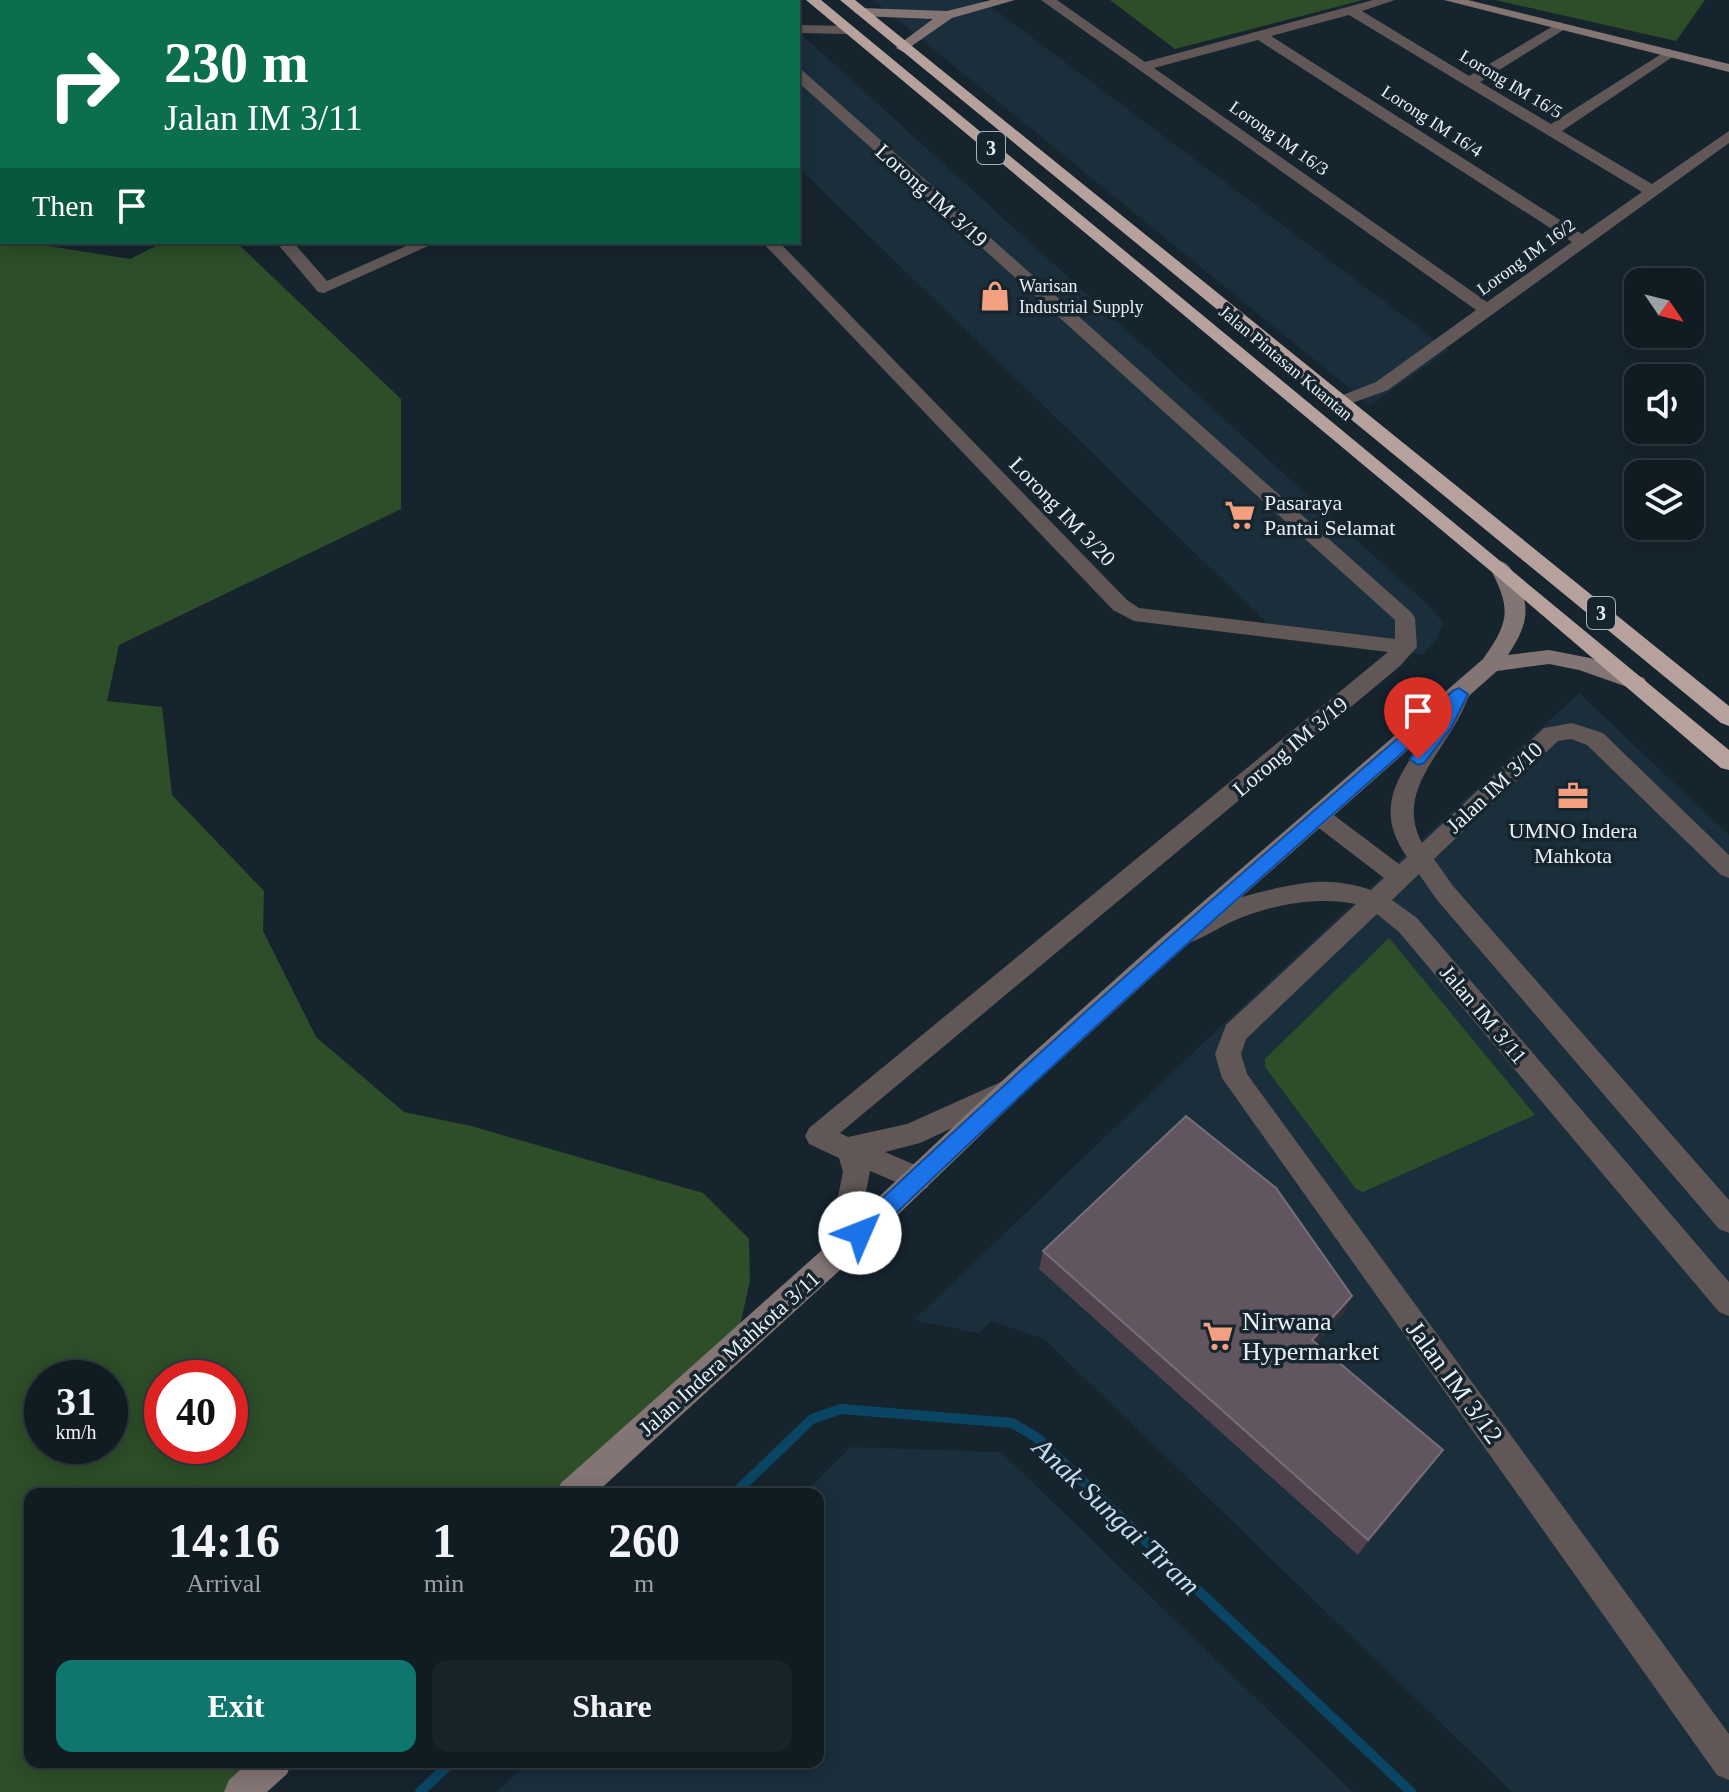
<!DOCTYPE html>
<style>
:root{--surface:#101b22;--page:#19242a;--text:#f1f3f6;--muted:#9ca1a5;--line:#303940;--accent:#0f766e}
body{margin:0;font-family:"Times New Roman",serif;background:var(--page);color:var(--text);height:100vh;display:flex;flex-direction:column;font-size:30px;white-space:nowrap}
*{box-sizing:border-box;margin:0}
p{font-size:26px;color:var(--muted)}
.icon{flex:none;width:44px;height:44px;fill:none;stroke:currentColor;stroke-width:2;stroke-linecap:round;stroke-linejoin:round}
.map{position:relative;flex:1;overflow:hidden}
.details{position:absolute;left:24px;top:1488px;width:800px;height:280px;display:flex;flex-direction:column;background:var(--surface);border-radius:16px;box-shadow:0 4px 20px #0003,0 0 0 2px var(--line)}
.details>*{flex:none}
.hud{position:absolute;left:0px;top:0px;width:800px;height:244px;box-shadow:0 4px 20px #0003,0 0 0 2px var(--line);background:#0b6e4f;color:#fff;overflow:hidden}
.needle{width:52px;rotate:125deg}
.buttons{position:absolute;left:1624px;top:268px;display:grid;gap:16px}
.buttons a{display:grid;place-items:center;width:80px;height:80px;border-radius:16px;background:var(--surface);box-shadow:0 4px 20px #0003,0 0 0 2px var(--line);font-size:40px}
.speed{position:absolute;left:24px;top:1360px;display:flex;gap:16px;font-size:40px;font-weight:700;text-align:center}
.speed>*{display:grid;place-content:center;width:104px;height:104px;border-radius:50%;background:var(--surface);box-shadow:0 4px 20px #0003,0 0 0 2px var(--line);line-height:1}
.speed small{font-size:20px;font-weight:400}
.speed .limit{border:12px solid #d22;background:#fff;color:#111}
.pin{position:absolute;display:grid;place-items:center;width:68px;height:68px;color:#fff;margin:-82px -34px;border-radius:50% 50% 50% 0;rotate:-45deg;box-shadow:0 0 8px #0007}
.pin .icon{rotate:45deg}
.me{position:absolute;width:88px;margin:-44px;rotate:46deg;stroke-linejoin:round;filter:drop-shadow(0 0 6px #0008)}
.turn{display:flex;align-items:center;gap:28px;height:168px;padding:0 32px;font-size:36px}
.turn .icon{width:104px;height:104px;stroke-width:2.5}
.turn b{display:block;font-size:56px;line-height:68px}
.then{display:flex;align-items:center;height:76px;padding:0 32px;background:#0003;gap:16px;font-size:30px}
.eta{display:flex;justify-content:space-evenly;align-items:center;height:136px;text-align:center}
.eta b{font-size:48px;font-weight:800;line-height:56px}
.action{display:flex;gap:16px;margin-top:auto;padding:16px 32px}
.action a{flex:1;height:92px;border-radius:16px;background:var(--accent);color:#fff;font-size:32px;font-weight:800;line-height:92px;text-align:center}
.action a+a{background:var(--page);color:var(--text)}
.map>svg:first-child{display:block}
.built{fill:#1a2e3c}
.green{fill:#2d4e28;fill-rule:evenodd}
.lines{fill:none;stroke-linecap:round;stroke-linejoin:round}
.stream{stroke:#0a4663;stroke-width:10}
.street{fill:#605756;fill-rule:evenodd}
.secondary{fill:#837573;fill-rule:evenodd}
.highway{fill:#b7a19d;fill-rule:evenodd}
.wall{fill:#50434e}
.shaded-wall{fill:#322f39}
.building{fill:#615660;stroke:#766e78;stroke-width:2}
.route{fill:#1a73e8;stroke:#114b97;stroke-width:2}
.labels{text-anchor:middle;stroke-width:7;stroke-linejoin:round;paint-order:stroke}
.far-street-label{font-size:18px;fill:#e7f0f7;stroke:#16242e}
.far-poi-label{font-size:18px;fill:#e7f0f7;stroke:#16242e;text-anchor:start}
.shield{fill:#16242e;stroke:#a8b3bb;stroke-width:2}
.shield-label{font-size:20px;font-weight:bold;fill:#e7f0f7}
.street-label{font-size:22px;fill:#e7f0f7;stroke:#16242e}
.poi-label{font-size:22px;fill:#e7f0f7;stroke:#16242e;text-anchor:start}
.near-poi-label{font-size:26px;fill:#e7f0f7;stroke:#16242e;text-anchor:start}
.near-street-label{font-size:26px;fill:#e7f0f7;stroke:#16242e}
.near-water-label{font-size:28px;font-style:italic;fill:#c2e0f4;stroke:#16242e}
</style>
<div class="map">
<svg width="1729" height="1792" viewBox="0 0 1729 1792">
<rect width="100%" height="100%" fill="#16242e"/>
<path class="built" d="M873,0H982L1449,350L1370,405Z
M799,32L1427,604L1443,622L1436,640L1423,655L1270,626L798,167Z
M1579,693L1729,835V1792H1512L1044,1339L991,1321L979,1333L914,1320L1201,1045Z
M851,1447L1001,1452L1353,1792H497L528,1762H818V1494H803Z"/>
<path class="green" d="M1110,0H1363L1175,49Z
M1495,0H1705L1676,41Z
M0,59L2,242H37L36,244L130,259L164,242H236L401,399V509L119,645L107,701L162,707L172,795L264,891L263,931L316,1037L404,1112L471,1126L703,1193L749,1239L750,1281L735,1348L572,1494H30V1762H272L238,1792H0ZM42,1378H110V1446H42ZM162,1378H230V1446H162Z
M1389,938L1535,1115L1363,1192L1356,1189L1265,1067V1059Z"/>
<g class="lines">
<path class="stream" d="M734,1494L812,1419L841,1409L1012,1423L1036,1437L1411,1792
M420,1792L452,1762"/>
<path class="street" d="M531,0H545L547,2H533Z
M1041,0H1057L1145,62L1373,0H1395L1362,11L1469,76L1560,22L1567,26L1565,29L1480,82L1551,124L1669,49L1676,53L1674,56L1562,131L1652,184L1729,131V143L1388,390L1341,407L1335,406L1332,402L1335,398L1376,382L1476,310ZM1349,15L1642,192L1582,234L1271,36ZM1258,40L1572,242L1487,302L1154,68Z
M798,25L849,26L856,30L849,34L798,33Z
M798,70L803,71L1412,613L1415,618L1417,647L1400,666L840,1133L848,1137L907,1124L1012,1077L1021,1080L1025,1088L1021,1096L920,1143L885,1152L927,1170L931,1179L927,1188L917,1191L870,1171L855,1251L851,1260L841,1264L831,1260L827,1251L843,1172L839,1158L809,1144L805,1136L809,1128L1388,652L1134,621L1113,610L762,242H779L1127,600L1139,608L1395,639V620L798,82Z
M276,242H293L327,281L415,242H437L324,293L318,292Z
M1459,686L1467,689L1470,694C1465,705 1460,718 1453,728C1432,764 1398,798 1422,843L1544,728L1572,723L1603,733L1729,855V878L1721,875L1587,745L1571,739L1558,741L1434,859L1453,886L1729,1200V1233L1719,1229L1437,900L1419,874L1392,900L1417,918L1729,1282V1316L1719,1312L1399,932L1377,914L1246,1039L1241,1054L1247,1074L1729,1734V1780L1717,1775L1222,1078L1215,1054L1226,1025L1356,904C1315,896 1269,905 1231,922C1218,928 1205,937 1191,942L1182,939L1179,932C1194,904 1285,884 1316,882C1335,881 1353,884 1371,890L1384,878L1311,822L1307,816L1311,810L1319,807L1327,810L1399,864L1407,857C1368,802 1407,767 1435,722C1441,712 1445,699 1451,689Z"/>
<path class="secondary" d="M991,0H1015L952,18L903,52L896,48L898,45L933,19L861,16L854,12L861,8L947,11Z
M1444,0H1468L1729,64V72Z
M1500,561C1510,564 1512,571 1517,580C1532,610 1526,628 1508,655L1549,650L1590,658L1644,678L1647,683L1644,688L1636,690L1579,670L1549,664L1497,671L1177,954L1021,1096L851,1260L595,1494H556L561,1483L831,1242L1003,1080L1159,940L1483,659C1510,621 1511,609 1490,568Z
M249,1762H292L287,1774L267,1792H224L229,1780Z"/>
<path class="highway" d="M806,0H821L1729,750V770L1721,768L1493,573Z
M840,0H855L1729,706V726L1721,723Z"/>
</g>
<path class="wall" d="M1043,1251L1352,1296L1343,1314L1316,1343L1431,1466L1358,1555L1039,1269Z"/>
<path class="shaded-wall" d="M1352,1296L1343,1314L1303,1357L1312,1340Z
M1443,1450L1431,1466L1358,1555L1368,1540Z"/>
<path class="building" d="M1186,1116L1276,1188L1352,1296L1312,1340L1443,1450L1368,1540L1043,1251Z"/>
<path class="route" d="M1459,688L1468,694L1451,728L1424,763L1418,765L1410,759L1435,724C1243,893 1052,1062 868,1240L860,1242L853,1240L850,1233L853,1226C1048,1041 1250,865 1454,690Z"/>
<defs>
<g id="shop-bare" transform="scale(2.4)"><path d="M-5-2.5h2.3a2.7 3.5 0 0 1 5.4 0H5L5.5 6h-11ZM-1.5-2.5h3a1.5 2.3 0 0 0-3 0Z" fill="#f2a080" stroke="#16242e" stroke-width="2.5" paint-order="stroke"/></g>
<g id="supermarket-bare" transform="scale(2.4)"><path d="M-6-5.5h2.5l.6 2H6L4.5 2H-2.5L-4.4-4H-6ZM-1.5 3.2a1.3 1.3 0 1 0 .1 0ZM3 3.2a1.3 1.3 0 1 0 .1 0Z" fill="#f2a080" stroke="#16242e" stroke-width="2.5" paint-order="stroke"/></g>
<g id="office-bare" transform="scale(2.4)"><path d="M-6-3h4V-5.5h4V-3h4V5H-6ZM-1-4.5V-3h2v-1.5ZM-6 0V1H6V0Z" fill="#f2a080" stroke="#16242e" stroke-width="2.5" paint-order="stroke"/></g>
</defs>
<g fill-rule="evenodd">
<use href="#shop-bare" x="995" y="296"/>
<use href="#supermarket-bare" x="1240" y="515"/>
<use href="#office-bare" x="1573" y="796"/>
<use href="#supermarket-bare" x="1218" y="1336"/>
</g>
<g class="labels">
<g class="far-street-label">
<text transform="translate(1511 84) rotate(31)" y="6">Lorong IM 16/5</text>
<text transform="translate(1432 121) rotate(33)" y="6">Lorong IM 16/4</text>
<text transform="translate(1279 138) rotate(35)" y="6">Lorong IM 16/3</text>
<text transform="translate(1526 257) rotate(-36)" y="6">Lorong IM 16/2</text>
<text transform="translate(1286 363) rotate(40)" y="6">Jalan Pintasan Kuantan</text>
</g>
<g class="far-poi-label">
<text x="1019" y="292">Warisan<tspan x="1019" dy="21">Industrial Supply</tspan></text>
</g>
<g class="shield">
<rect x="977" y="132" width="28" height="32" rx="6"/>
<rect x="1587" y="597" width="28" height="32" rx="6"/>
</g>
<g class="shield-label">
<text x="991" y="155">3</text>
<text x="1601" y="620">3</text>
</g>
<g class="street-label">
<text transform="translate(932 195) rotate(42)" y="8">Lorong IM 3/19</text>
<text transform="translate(1063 511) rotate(46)" y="8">Lorong IM 3/20</text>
<text transform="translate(1290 746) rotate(-40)" y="8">Lorong IM 3/19</text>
<text transform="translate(1494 787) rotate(-43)" y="8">Jalan IM 3/10</text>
<text transform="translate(1484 1014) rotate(50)" y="8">Jalan IM 3/11</text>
<text transform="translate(729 1353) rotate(-42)" y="8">Jalan Indera Mahkota 3/11</text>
</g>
<g class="poi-label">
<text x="1264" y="510">Pasaraya<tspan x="1264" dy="25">Pantai Selamat</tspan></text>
<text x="1573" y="838" text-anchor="middle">UMNO Indera<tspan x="1573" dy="25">Mahkota</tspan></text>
</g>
<g class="near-poi-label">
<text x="1242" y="1330">Nirwana<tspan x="1242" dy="30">Hypermarket</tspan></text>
</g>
<g class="near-street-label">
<text transform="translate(1455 1382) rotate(54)" y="9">Jalan IM 3/12</text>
</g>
<g class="near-water-label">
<text transform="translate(1117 1516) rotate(43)" y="10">Anak Sungai Tiram</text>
</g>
</g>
</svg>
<div class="buttons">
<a><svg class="needle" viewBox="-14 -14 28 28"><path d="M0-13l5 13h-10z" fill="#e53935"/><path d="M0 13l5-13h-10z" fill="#9ca1a5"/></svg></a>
<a><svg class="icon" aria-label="sound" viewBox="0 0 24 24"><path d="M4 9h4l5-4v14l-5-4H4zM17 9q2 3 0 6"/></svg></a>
<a><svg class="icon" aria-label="layers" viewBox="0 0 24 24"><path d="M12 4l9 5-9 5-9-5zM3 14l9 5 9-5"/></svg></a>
</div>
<div class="speed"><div>31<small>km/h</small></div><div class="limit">40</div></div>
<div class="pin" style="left:1418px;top:759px;background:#d93025"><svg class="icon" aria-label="arrive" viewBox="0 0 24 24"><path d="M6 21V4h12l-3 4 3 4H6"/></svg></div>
<svg class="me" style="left:860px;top:1233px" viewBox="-20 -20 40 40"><circle r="19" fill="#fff"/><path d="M0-13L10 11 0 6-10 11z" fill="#1a73e8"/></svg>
<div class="hud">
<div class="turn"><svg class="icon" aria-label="right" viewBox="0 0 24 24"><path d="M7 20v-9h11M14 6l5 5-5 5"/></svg><div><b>230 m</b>Jalan IM 3/11</div></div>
<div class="then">Then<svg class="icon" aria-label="arrive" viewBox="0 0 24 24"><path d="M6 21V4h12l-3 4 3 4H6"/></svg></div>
</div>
<section class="details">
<div class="eta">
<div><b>14:16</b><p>Arrival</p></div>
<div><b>1</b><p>min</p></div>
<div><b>260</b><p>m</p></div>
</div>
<div class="action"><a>Exit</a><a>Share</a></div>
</section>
</div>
